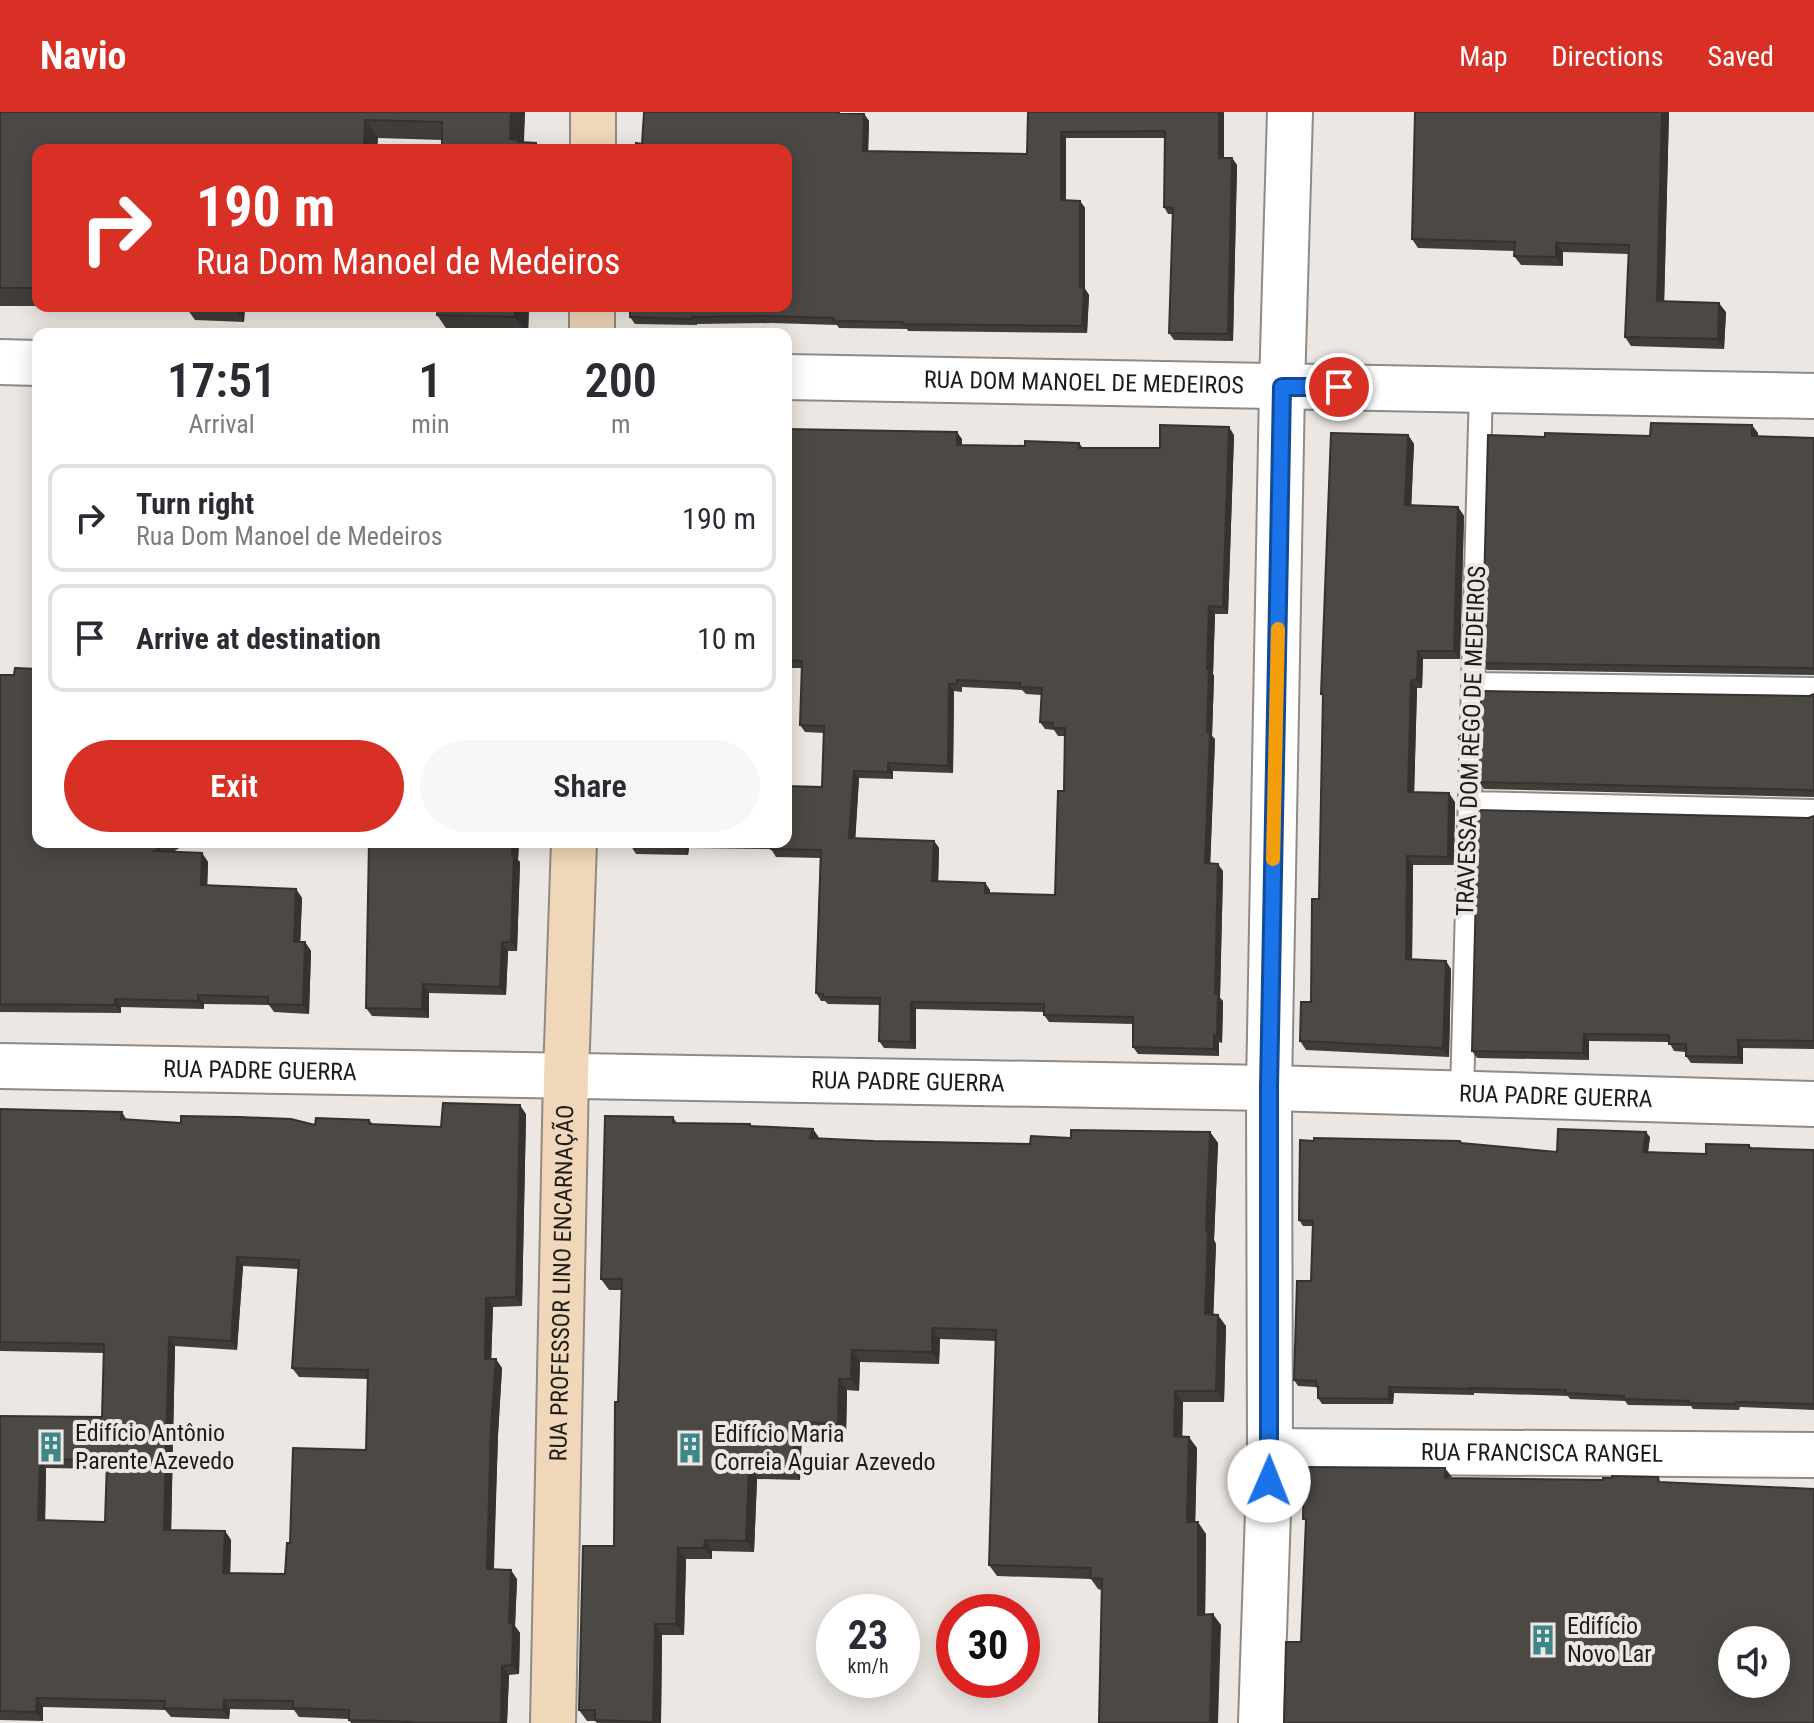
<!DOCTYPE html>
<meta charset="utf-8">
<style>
:root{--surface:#fff;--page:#f7f7f7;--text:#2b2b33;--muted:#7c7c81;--line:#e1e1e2;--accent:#d93025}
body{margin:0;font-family:"Roboto Condensed",sans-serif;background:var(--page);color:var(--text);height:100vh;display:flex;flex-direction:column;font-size:30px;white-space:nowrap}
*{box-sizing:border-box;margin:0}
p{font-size:26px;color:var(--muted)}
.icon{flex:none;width:44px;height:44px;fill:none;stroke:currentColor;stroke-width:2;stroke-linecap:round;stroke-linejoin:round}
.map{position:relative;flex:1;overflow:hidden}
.side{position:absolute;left:32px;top:216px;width:760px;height:520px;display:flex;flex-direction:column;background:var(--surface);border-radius:16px;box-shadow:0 4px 20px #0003}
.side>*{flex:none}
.guide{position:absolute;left:32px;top:32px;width:760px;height:168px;border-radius:16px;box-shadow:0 4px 20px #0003;background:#d93025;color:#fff;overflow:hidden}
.tools{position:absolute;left:1718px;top:1514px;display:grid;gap:16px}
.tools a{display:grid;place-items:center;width:72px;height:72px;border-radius:50%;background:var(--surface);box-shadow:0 4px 20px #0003;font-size:40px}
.speed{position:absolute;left:816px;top:1482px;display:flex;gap:16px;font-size:40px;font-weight:700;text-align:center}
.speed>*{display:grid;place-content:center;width:104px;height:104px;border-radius:50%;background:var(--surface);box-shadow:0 4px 20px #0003;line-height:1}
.speed small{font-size:20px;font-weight:400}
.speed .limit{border:12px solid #d22;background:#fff;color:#111}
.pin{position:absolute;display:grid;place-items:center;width:68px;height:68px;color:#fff;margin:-34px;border:4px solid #fff;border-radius:50%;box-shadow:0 2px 8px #0007}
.me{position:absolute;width:88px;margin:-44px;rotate:1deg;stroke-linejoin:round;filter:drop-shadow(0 0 6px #0008)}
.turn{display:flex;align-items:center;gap:28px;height:168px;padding:0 32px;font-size:36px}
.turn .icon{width:104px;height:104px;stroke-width:2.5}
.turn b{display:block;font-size:56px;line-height:68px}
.eta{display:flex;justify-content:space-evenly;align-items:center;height:136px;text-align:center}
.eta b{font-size:48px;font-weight:600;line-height:56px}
.primary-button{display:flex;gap:16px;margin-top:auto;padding:16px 32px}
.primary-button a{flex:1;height:92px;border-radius:48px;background:var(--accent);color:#fff;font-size:32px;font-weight:600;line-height:92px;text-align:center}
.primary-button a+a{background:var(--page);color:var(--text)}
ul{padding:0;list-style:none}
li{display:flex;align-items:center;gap:24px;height:108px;margin:0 16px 12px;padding:0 16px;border:4px solid var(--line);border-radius:16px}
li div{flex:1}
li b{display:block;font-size:30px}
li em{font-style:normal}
header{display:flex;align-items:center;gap:48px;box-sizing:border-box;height:112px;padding:0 40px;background:var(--accent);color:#fff}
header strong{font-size:38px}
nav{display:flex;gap:44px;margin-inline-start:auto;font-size:28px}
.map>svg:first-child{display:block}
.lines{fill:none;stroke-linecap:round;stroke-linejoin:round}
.lane-casing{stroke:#8f8a86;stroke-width:26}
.street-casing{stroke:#8f8a86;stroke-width:48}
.secondary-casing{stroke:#8f8a86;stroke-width:48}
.lane{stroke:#fff;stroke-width:22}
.street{stroke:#fff;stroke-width:44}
.secondary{stroke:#f1d7b9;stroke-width:44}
.wall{fill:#413e3a;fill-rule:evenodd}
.shaded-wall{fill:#353230}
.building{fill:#4c4844;stroke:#353230;stroke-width:2;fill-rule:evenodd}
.route-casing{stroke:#114b97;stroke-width:20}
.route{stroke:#1a73e8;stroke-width:14}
.slow{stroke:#f59e0b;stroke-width:14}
.labels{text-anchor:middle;stroke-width:8;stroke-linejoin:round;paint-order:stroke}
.street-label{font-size:24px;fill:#1e1c1a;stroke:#ece7e2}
.poi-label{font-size:24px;fill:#1e1c1a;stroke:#ece7e2;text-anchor:start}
</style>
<header>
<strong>Navio</strong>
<nav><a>Map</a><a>Directions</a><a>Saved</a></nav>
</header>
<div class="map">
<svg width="1814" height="1611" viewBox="0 0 1814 1611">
<rect width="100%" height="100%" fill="#ece7e2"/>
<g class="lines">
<g class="lane-casing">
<path id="lane" d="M1474,572L1814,577
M1469,691L1814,699
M1462,981L1481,276"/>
</g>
<g class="street-casing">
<g id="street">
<path d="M0,250L38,251"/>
<path id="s1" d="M786,265L1814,284"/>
<path id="s2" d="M0,954L1269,976L1814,992"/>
<path id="s3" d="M1270,1339L1814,1343"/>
<path d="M1261,1611L1270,1339L1269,976L1282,275L1290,0"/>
</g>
</g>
<g class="secondary-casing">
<g id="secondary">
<path d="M593,38V0"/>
<path d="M592,222V194"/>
<path id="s4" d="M553,1611L566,963L574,730"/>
</g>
</g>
<use href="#lane" class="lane"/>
<use href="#street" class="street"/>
<use href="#secondary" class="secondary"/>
</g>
<path class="wall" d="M0,0H525L524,30L536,31L541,38H442V28L378,26L377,38H38V194H53H0Z
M1028,0H1224V46H1232L1237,53L1233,229L1174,228L1169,221L1173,102H1168L1164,95L1165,26H1066V88L1080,89L1085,96V177L1089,183L1087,221L908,219L907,217L839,216L837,213L772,211L697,212V213L635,212L630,205L642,32L844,1L864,2L869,9L868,39L1027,42Z
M1415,0H1669L1664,189L1726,200L1724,237L1631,234L1625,225L1629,142L1563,140V154L1521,153L1514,144V139L1418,136L1412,127Z
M185,194H245L244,210L195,208Z
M438,194H529L528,222H450L437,203Z
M786,317L962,327V333L1025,334L1079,331L1083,336H1160L1234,323L1228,502H1215L1213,562L1214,564L1212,624L1215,627L1210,752L1223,759L1220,886L1223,889L1222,931L1219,930V944L1138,942L1133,935V912L1049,910L1044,903V900L916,897V937L884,936L879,929L880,893L828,892L825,889H821L816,881L820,746L776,745L771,737L689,736L688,743L636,742L631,734L617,733L615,730H786L822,675L824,621L805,620L800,613L802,556H786ZM962,575L1022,578L1026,582L1041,583L1040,610L1045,617L1054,618L1058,624H1065L1064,679L1055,783L990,781V778L985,771L938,769L939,736L934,729L855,726L859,666L893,667V659L953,661L954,579L962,580Z
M1758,321V325L1814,326V563L1487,558L1482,551L1545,325L1650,324Z
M1408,323L1414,332L1411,393L1458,395L1464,404L1460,547H1423L1422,576H1417L1414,680L1455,690L1454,753H1413L1412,847L1451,857L1449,945L1306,938L1300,929L1311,890L1319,787L1323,585L1321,582Z
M0,563L38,730H189L173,740L202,741L208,750L207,774L296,777L302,786L300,830H305L311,839L309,902L274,900L269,893L204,892V897L121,895V901L0,900Z
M1814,582V685L1484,677L1479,670Z
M1814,704V937L1743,936V952L1691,951L1686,944V940L1674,939L1669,930L1589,929V948L1477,946L1472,939L1808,706Z
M312,730H519L518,748L520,750L517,839H508L506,883L429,881V906L372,904L366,896L369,734L315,733Z
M0,997L122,1000L127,1008L181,1011L315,1013L369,1008L373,1012L441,1015L526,1002L522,1194L493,1195L491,1247L502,1256L498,1323L494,1457L517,1467L515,1514L520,1521L519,1562L509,1563L507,1611H351L349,1607L299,1605L294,1598L230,1597L229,1607L171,1605L165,1598L43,1595V1609L0,1608V1304L102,1305L104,1241L0,1239ZM243,1154L298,1157L292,1256L299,1265L368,1267L366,1338L290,1431L285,1462L230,1461L231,1428L225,1419L171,1418L175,1234L237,1238ZM46,1356L107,1357L105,1410L45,1408Z
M673,1005L677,1011L750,1012L751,1014L813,1017L820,1027L874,1029L1030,1032L1071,1026L1210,1020L1218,1031L1214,1128L1216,1132L1213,1203L1226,1214L1224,1290H1183L1182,1325L1197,1336L1195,1410L1206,1422L1205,1503L1221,1513L1098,1477L1091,1467L997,1464L989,1453L996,1229L940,1227L939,1252L860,1250L859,1279L847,1278L846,1323L802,1320L800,1368L757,1367L754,1440L712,1439V1447H686L684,1523H662L661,1611H597L595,1609H587L579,1598L614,1434L622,1178H609L601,1167Z
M1650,1025L1648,1041L1706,1042L1749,1033L1752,1036L1814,1038V1298L1740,1295L1739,1298L1693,1297L1691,1294L1628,1293L1625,1289L1570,1287L1568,1284L1474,1281V1283L1394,1281L1393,1292H1322L1318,1286V1278L1316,1275L1298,1274L1294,1268L1311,1169L1313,1114H1303L1299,1108L1462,1031L1557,1040Z"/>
<path class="shaded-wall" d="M511,0H525L523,36L510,27Z
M1219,0H1224V53L1219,46Z
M1662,0H1669L1664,198L1657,189Z
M864,2L869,9L868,46L863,39Z
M365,8L378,26L377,38H364Z
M1061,20L1066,26V95L1061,88Z
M1232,46L1237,53L1233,229L1228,222Z
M1080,89L1085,96V177L1089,183L1087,221L1082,214L1080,175Z
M1556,131L1563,140V154L1556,145Z
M1719,191L1726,200L1724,237L1718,227Z
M233,194H245L244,210Z
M515,194H529L528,222H527L515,205Z
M1752,313L1758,321V332L1752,324Z
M1229,315L1234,323L1228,502L1223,495Z
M957,320L962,327V340L957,333Z
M1408,323L1414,332L1411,401L1405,393Z
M1458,395L1464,404L1460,547L1454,539Z
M1209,494L1215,502L1213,562L1214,564L1212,624L1215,627L1210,759L1205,751Z
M1418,539L1423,547L1422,576L1417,568Z
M1411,568L1417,576L1414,688L1408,680Z
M949,572L954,579L953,661L948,654Z
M888,651L893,659V667L888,660Z
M854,659L859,666L855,733L849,726Z
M1449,681L1455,690L1454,753L1448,745Z
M934,729L939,736L938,776L932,769Z
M512,730H519L518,748L520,750L517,839L511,830Z
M684,730H685L689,736L688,743L683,736Z
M202,741L208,750L207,782L201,773Z
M1407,744L1413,753L1412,855L1406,847Z
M1218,752L1223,759L1220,886L1223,889L1222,931L1217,924L1215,882Z
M985,771L990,778V789L985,781Z
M296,777L302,786L300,838L294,830Z
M305,830L311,839L309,902L303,893Z
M502,830L508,839L506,883L500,875Z
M1446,849L1451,857L1449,945L1443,936Z
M423,872L429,881V906L422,897Z
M198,883L204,892V897L198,889Z
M115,887L121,895V901L115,893Z
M911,890L916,897V937L911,930Z
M1584,922L1589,929V948L1583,941Z
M1214,923L1219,930V944L1214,937Z
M1738,928L1743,936V952L1738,945Z
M520,993L526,1002L522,1194L516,1185Z
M813,1017L820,1028L810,1026Z
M1210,1020L1218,1031L1214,1128L1216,1132L1213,1214L1205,1202L1206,1120Z
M1646,1020L1650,1025L1647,1046L1643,1040Z
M237,1145L243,1154L237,1238L231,1229Z
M486,1186L493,1195L491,1256L485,1247Z
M1218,1203L1226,1214L1224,1290L1216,1279Z
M932,1216L940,1227L939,1252L932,1240Z
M169,1225L175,1234L171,1427L164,1418Z
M852,1238L860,1250L859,1279L851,1267Z
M496,1247L502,1256L498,1323L493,1466L487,1457L491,1314Z
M839,1267L847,1278L846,1323L838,1312Z
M1389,1275L1394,1281L1393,1292L1389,1287Z
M1175,1279L1183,1290L1182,1335L1174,1324Z
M794,1309L802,1320L800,1368L793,1357Z
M1189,1325L1197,1336L1195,1421L1187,1410Z
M40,1347L46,1356L45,1417L38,1408Z
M749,1355L757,1367L754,1440L746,1429Z
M1445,1356L1452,1365L1445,1366Z
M1198,1410L1206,1422L1205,1515L1198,1503Z
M225,1419L231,1428L230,1470L223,1461Z
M705,1428L712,1439V1447L704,1436Z
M678,1436L686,1447L684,1523L676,1512Z
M511,1458L517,1467L515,1514L520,1521L519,1562L512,1553L509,1511Z
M1213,1502L1221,1513L1218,1611H1210Z
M655,1512L662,1523L661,1611H654L653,1610Z
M502,1554L509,1563L507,1611H501Z
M37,1586L43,1595V1609L36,1600Z
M224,1588L230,1597L229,1607L223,1598Z"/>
<path class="building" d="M0,0H511L510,27L518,28V30L536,31V38H442V10L365,8L364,38H38V176H0Z
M644,0H839V1L864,2L863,39L1027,42L1028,0H1219V46H1232L1228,222L1169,221L1173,96L1164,95L1165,19L1061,20V88L1080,89V175L1084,176L1082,214L903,212V210L834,209V206L768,204L692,205V207L630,205V194H786V38H635L636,31L642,32Z
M1415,0H1662L1657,189L1719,191L1718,227L1625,225L1629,133L1556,131V145L1514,144L1515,130L1412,127Z
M438,194H515V205L437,203Z
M1651,311L1752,313V324L1814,326V557L1809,556L1482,551L1488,323L1545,325V321L1650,324Z
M1160,313L1229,315L1223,495L1209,494L1207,557H1209L1207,620H1210L1205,751L1218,752L1215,882H1218L1217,924L1214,923V937L1133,935V905L1044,903V892L911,890V930L879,929L880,886L823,885V882L816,881L821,738L771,737V730H786V674L822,675L824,614L800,613L802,549L786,548V317L957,320V333L1025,334V329L1079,331V336H1160ZM957,568L1020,571V575L1042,576L1040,610L1053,611V616H1065L1064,679H1058L1055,783L985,781V771L932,769L934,729L849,726L854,659L888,660V651L948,654L949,572H957Z
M1331,321L1408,323L1405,393L1458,395L1454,539H1418L1417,568H1411L1408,680L1449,681L1448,745L1407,744L1406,847L1446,849L1443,936L1300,929L1301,890H1311L1312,787H1319L1323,582H1321Z
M15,556L38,557V730H170L155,739L202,741L201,773L296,777L294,830H305L303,893L268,892V885L198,883V889L115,887V893L0,892V563H14Z
M1481,579L1809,584L1814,582V679L1809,678L1479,670Z
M1478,698L1808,706L1814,704V929L1738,928V945L1686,944V932H1669V923L1584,922L1583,941L1472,939Z
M369,730H512V742H514L511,830H502L500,875L423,872L422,897L366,896Z
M631,730H684L683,736L631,734Z
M443,991L520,993L516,1185L486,1186L485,1247H496L491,1314L487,1457L511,1458L509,1511L513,1512L512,1553L502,1554L501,1611H412V1610L349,1608V1598L293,1596V1589L224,1588L223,1598L164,1596L165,1589L37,1586L36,1600L0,1599V1304L102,1305L104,1232L0,1230V997L122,1000L121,1007L181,1011V1004L240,1005L291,1007L315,1013L316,1006L369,1008V1012L441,1015ZM237,1145L299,1148L292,1256L368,1258L366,1338L293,1336L290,1431H287L285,1462L223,1461L225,1419L164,1418L169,1225L231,1229ZM40,1347L107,1348L105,1410L38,1408Z
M605,1004L673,1005V1011L750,1012V1014L813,1017L810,1026L874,1029L1030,1032L1031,1024L1071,1026V1018L1210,1020L1206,1120H1208L1205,1202L1218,1203L1216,1279H1175L1174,1324L1189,1325L1187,1410H1198V1503L1213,1502L1210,1611H1099L1102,1467L1090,1466L1091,1456L989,1453L996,1218L932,1216V1240L852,1238L851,1267H839L838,1312L794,1309L793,1357L749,1355L746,1429L705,1428L704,1436H678L676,1512H655L653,1610L595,1608V1598H579L583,1434H614L615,1290H618L622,1167H601Z
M1558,1017L1646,1020L1643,1040L1706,1042V1032L1749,1033V1036L1814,1038V1292L1736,1290L1735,1292L1689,1291V1289L1624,1287V1284L1566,1281V1278L1470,1276V1277L1389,1275V1287L1318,1286V1274H1316V1269L1294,1268L1297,1169H1311L1313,1109L1299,1108L1300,1028L1314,1029V1026L1460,1029L1461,1031L1557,1040Z
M1304,1355L1445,1356V1366L1603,1368V1366H1612V1364L1658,1365L1659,1370L1814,1377V1611H1284L1286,1530H1301L1306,1407H1303ZM1732,1528H1776V1572H1732Z"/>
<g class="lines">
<g class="route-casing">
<path id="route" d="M1269,1369V976L1282,275H1339"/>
</g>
<use href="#route" class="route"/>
<path class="slow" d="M1273,747L1278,517"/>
</g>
<defs>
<g id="building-bare" transform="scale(2.4)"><path d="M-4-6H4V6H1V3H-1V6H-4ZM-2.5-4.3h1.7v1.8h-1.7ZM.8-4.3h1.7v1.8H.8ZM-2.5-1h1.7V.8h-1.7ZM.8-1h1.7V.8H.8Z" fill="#3e868a" stroke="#ece7e2" stroke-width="2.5" paint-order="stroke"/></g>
</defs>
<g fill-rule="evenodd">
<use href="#building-bare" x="51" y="1335"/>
<use href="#building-bare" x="690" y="1336"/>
<use href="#building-bare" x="1543" y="1528"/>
</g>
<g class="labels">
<g class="street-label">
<text dy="8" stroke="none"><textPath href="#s1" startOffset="298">RUA DOM MANOEL DE MEDEIROS</textPath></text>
<text transform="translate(1471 629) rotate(-88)" y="8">TRAVESSA DOM RÊGO DE MEDEIROS</text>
<text dy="8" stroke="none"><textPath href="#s2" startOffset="260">RUA PADRE GUERRA</textPath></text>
<text dy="8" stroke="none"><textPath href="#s2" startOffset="908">RUA PADRE GUERRA</textPath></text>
<text dy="8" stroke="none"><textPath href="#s2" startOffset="1556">RUA PADRE GUERRA</textPath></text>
<text dy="8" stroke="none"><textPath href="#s4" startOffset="440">RUA PROFESSOR LINO ENCARNAÇÃO</textPath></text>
<text dy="8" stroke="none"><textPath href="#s3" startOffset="272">RUA FRANCISCA RANGEL</textPath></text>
</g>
<g class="poi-label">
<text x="75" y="1329">Edifício Antônio<tspan x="75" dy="28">Parente Azevedo</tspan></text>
<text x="714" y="1330">Edifício Maria<tspan x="714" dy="28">Correia Aguiar Azevedo</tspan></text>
<text x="1567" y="1522">Edifício<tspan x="1567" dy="28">Novo Lar</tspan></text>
</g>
</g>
</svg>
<div class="tools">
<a><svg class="icon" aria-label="sound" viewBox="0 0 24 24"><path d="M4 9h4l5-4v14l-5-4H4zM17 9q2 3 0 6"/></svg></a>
</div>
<div class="speed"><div>23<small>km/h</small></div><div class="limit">30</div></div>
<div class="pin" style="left:1339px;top:275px;background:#d93025"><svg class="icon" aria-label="arrive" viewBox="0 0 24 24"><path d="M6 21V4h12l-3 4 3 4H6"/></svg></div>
<svg class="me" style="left:1269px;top:1369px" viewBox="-20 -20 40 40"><circle r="19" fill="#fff"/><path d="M0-13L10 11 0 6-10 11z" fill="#1a73e8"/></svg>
<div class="guide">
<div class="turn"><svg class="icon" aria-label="right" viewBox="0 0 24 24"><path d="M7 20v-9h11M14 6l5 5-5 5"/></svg><div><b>190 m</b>Rua Dom Manoel de Medeiros</div></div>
</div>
<section class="side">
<div class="eta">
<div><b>17:51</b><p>Arrival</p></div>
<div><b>1</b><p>min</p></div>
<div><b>200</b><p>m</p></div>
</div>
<ul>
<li><svg class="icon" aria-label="right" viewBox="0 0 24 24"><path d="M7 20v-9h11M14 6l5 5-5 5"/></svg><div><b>Turn right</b><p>Rua Dom Manoel de Medeiros</p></div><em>190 m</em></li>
<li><svg class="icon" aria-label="arrive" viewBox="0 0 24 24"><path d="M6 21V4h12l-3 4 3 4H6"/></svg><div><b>Arrive at destination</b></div><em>10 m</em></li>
</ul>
<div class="primary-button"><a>Exit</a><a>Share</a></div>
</section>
</div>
